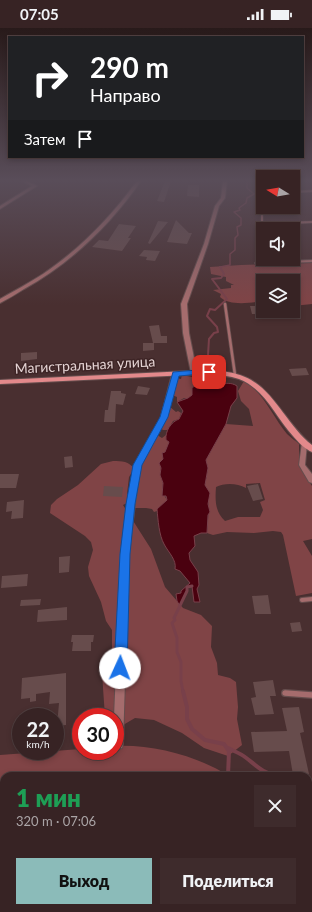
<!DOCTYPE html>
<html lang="ru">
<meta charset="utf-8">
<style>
:root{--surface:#372324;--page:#3e2b2c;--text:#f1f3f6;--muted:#aaa4a6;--line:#514041;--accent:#8bbbb9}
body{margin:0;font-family:Lato,sans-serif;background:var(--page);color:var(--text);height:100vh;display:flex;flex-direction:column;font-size:15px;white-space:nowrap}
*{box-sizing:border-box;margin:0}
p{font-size:13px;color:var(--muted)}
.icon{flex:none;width:22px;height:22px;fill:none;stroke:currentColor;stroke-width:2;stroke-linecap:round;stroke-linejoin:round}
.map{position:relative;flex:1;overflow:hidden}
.sheet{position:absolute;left:0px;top:744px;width:312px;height:140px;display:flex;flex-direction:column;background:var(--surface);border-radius:12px 12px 0 0;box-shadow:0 2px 6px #0003,0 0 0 1px var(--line)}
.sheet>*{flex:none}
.guide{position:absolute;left:8px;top:8px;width:296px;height:122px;border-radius:0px;box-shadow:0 2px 6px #0003,0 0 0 1px var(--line);background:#202124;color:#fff;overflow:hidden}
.needle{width:26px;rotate:281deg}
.controls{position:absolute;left:256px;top:142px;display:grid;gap:8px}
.controls a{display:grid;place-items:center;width:44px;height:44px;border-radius:0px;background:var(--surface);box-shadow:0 2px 6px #0003,0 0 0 1px var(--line);font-size:20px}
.speed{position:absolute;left:12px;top:680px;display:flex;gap:8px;font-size:20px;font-weight:700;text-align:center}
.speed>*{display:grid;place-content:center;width:52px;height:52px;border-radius:50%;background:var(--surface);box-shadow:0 2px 6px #0003,0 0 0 1px var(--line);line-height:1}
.speed small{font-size:10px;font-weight:400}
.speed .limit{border:6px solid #d22;background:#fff;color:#111}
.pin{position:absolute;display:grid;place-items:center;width:34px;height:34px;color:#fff;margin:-17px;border-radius:8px;box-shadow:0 2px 6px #0006}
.me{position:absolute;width:44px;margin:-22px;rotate:2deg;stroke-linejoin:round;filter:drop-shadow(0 0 3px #0008)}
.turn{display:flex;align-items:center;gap:14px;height:84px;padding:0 16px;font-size:18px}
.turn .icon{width:52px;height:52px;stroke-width:2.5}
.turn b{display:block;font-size:28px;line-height:34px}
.then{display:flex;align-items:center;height:38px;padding:0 16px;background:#0003;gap:8px;font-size:15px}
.round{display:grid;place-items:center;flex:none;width:42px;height:42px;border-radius:0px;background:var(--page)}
.head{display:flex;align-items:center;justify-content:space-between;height:68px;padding:0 16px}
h1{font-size:24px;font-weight:800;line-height:30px;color:#1e9e55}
.primary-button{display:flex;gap:8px;margin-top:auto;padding:8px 16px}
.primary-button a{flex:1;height:46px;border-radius:0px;background:var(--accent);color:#111;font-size:16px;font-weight:800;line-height:46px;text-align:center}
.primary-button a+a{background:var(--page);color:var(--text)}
.status{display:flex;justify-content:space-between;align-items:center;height:28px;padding:0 20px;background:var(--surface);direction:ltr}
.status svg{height:11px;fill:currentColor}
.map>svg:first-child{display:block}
.green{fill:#804446;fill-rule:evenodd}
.water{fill:#4a010f;stroke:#78404a}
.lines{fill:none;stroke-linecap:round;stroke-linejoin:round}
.stream-far3{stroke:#78404a;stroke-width:1.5}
.stream-far2{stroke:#78404a;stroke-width:2}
.stream-far1{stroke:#78404a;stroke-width:3}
.stream{stroke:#78404a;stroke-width:4}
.building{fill:#674c4c}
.lane-far3-casing{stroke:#654d4d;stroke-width:3}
.lane-far2-casing{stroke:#654d4d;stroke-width:4}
.lane-far1-casing{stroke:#654d4d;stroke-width:6}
.lane-casing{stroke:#654d4d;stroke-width:8}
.street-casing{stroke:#654d4d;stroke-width:2}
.secondary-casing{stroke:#654d4d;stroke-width:2}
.lane-far3{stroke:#a56c6d;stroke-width:2}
.lane-far2{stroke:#a56c6d;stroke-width:2.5}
.lane-far1{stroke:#a56c6d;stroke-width:4}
.lane{stroke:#a56c6d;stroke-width:5.5}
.street{fill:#a56c6d;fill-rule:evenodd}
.secondary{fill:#e3898b;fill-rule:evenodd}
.rail{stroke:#bdaaaa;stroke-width:4;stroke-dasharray:8 8;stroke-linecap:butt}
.route{fill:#1a73e8;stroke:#114b97}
.labels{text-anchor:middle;stroke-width:3;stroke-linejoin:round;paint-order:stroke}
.street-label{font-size:14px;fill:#e4d3d3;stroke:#3e2526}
</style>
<div class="status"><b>07:05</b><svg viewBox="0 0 49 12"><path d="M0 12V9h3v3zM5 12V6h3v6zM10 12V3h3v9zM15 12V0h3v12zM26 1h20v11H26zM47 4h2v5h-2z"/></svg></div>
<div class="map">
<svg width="312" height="884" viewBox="0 0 312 884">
<rect width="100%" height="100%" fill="#492f30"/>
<path class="green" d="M312,235V276L293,278V253H263V273C250,275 229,278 220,269L221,266L213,262L231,260V257H234L226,253V249L211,246L210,239L241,237Z
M182,347L192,349L201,347L206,349L192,360V367L188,371L184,370L177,374V369L172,367L176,350L181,351Z
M244,353C265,366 272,388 287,406C291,410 296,413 299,416V438L312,458V511L303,513L312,528V565L296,568L283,507L281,504L273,503L254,505L227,504L213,507L207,505L209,479L205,457L208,440L206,432L226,396L253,398L249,381L241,373L238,363ZM260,455L265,472L260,474L263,482L260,489H238L225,493C215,484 215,472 216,459C224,455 237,455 246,460V456Z
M169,378L176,384L178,383L181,385L179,391L173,393L168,402H163L160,400Z
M157,407L162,410L166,407V410L169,414L161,437L160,447L163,455L162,464L167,472L157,483L154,484L152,481L146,480H134L140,437Z
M113,433C122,433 129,433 134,441L129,449L127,466L131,473L123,477L151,521L165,559L183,580L201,587L212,598L211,619L217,635L218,647L230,650L236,654L238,679L237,691L242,717L228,728L204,720L182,705L154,692L135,690L118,700L115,689H105L102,645L112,623V602L106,593L101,574L89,548L88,539L93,522L91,514L85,508L50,485L51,477L57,471L78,457L101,436Z
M115,718C152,716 198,728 229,748H4V786H0V727L81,721V723H115Z"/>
<path class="water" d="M206,349C209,350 215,354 220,355C227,356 231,354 237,358V370L231,378L226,396L206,432L208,440L205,457L210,465L208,476L210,484L208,487L207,505H201L194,508L195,518L189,525L190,532L198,544L199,557L197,561L200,574H194L192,558L187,559C187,565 182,572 180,578L177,573L176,566L181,565V563L190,555L180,543L175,541C177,532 168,524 164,516C159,507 158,492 157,481L167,472L166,468H162L163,455L160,447L161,440L159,435L163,431L162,425L165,424L169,414L166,412C165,403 171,394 179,391L183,383L177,374L188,370L192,367V360Z"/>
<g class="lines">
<path class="stream-far3" d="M221,240L220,239L230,237V226L235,222V210L238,207L237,199L241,197V190L234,184L240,182L239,180L246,175L247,170L254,166L247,160V153"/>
<path class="stream-far2" d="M210,350L205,336L208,327L209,311L214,305L218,304L217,299L207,288L210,281L215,282L227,271L212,251L221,250L224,246L220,239"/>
<path class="stream-far1" d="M183,664L181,653V634L177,624V610L172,595L175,592L174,590L187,563V559L192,558"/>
<path class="stream" d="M183,663L187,679V691L192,701L205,712L224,716L229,723L228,748
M228,720C233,723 240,725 245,729C256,737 262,745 277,748
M308,760H312
M273,880V884"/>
</g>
<path class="building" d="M165,153H171L164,174L157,173Z
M188,157H199V169L187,168Z
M176,192L189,205H192L187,216L167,214Z
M158,193L168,194L150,216L148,215Z
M119,196L136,198L128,210H131L122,223L92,219L99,212L108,213Z
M144,222L160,223L155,233L146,232L147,229L139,228Z
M250,278H263V286H252Z
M159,297L161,308H167V315H154V322L143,323V315H153L149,298Z
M37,324V331L21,333V325Z
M306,340L309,347L292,348L289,341Z
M138,358L150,360L147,367L135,366Z
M111,363H121V365L126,366L123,377L116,376L115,394H104L105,382H108Z
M72,428L73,439L65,440L64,429Z
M0,446H19L16,460H0Z
M258,456L263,471L253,473L247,458Z
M104,458L123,459L122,469L103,468Z
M24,472L23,490L11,491L12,483L6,484L7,474Z
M70,528L69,544L59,545V529Z
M28,546L27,558L1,560L2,548Z
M268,567L271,586H255L252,568Z
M41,571L40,577L20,578L21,572Z
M67,579V592L37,594L38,582Z
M300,594L302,603L292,604L290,595Z
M72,607H94L93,614H91V623H72L73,614H71Z
M66,645V697L57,698L59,675L49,676L50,664L36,666V673L30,674V670L21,671L22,650Z
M273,652L276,668H270L274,686L255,687L251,670L256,669L253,654Z
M299,679L304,704L300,705L309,746L293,747L289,723L254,724L251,704L287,703L282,680Z"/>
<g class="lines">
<g class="lane-far3-casing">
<path id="lane-far3" d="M293,164L312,163
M262,188V196L312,194"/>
</g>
<g class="lane-far2-casing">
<path id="lane-far2" d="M225,276L235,347"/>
</g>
<g class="lane-far1-casing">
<path id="lane-far1" d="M302,572L312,571"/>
</g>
<g class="lane-casing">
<path id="lane" d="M285,665L312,667"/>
</g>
<g class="street-casing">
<path id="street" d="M22,153H27L37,158L0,181V178L32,158Z
M137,153H141C110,197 71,235 24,261C16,266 8,271 0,275V271C14,263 29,255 43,246C80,221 111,189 137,153Z
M223,153H227L225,170L219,178L208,216L187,276L189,305L197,345L194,347L191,345L183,305L181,276L204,216L215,178L221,170Z
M312,232V234L257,236L255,235L257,234Z
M175,344L178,346L167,389L141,437L135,476L129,526L123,716L122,720L118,721L115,720V689H114L121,526L127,476L135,437L161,389L172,346Z
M302,414H304L307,416L305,437L312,446V455L309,454L299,437Z"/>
</g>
<g class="secondary-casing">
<path id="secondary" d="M209,342C221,343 234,344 245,349C274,361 287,398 312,417V424C305,421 298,414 293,408C276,390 265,361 239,351C230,348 219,347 209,346L0,356V352Z"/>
</g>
<use href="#lane-far3" class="lane-far3"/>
<use href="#lane-far2" class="lane-far2"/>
<use href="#lane-far1" class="lane-far1"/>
<use href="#lane" class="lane"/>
<use href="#street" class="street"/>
<use href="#secondary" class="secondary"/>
<path class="rail" d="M308,835H312
M0,840H4
M308,847L312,846
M308,855H312
M0,871H4
M0,881L12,880"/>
</g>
<linearGradient id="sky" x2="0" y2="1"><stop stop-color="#281a1a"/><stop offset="0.55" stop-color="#594d59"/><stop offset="1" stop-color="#594d59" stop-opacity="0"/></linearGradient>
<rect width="312" height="277" fill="url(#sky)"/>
<path class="route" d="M209,341L211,342V345L179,348L168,389L142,437L135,476L130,526L127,640L125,644L120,646L116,644L114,640L120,526L126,476L133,437L160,389L173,344Z"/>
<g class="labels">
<g class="street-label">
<text transform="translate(85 337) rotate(-3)" y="5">Магистральная улица</text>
</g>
</g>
</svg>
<div class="controls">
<a><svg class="needle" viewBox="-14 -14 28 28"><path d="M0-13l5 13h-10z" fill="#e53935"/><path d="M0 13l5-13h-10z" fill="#aaa4a6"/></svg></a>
<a><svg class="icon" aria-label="sound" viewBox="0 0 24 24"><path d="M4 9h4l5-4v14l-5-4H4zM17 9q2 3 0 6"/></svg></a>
<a><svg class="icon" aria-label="layers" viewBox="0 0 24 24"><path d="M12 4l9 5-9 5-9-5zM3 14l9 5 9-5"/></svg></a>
</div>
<div class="speed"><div>22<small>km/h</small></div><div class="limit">30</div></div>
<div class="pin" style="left:209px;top:344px;background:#d93025"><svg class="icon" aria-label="arrive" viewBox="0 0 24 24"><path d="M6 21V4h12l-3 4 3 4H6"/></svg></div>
<svg class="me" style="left:120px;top:640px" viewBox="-20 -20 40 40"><circle r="19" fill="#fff"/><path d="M0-13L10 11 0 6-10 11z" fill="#1a73e8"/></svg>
<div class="guide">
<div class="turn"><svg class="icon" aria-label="right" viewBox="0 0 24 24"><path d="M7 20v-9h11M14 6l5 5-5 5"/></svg><div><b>290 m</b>Направо</div></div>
<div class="then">Затем<svg class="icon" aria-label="arrive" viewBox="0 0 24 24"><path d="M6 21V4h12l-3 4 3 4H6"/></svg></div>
</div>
<section class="sheet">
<div class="head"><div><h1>1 мин</h1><p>320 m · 07:06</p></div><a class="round"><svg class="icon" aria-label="close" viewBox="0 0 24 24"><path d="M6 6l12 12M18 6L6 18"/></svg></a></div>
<div class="primary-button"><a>Выход</a><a>Поделиться</a></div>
</section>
</div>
